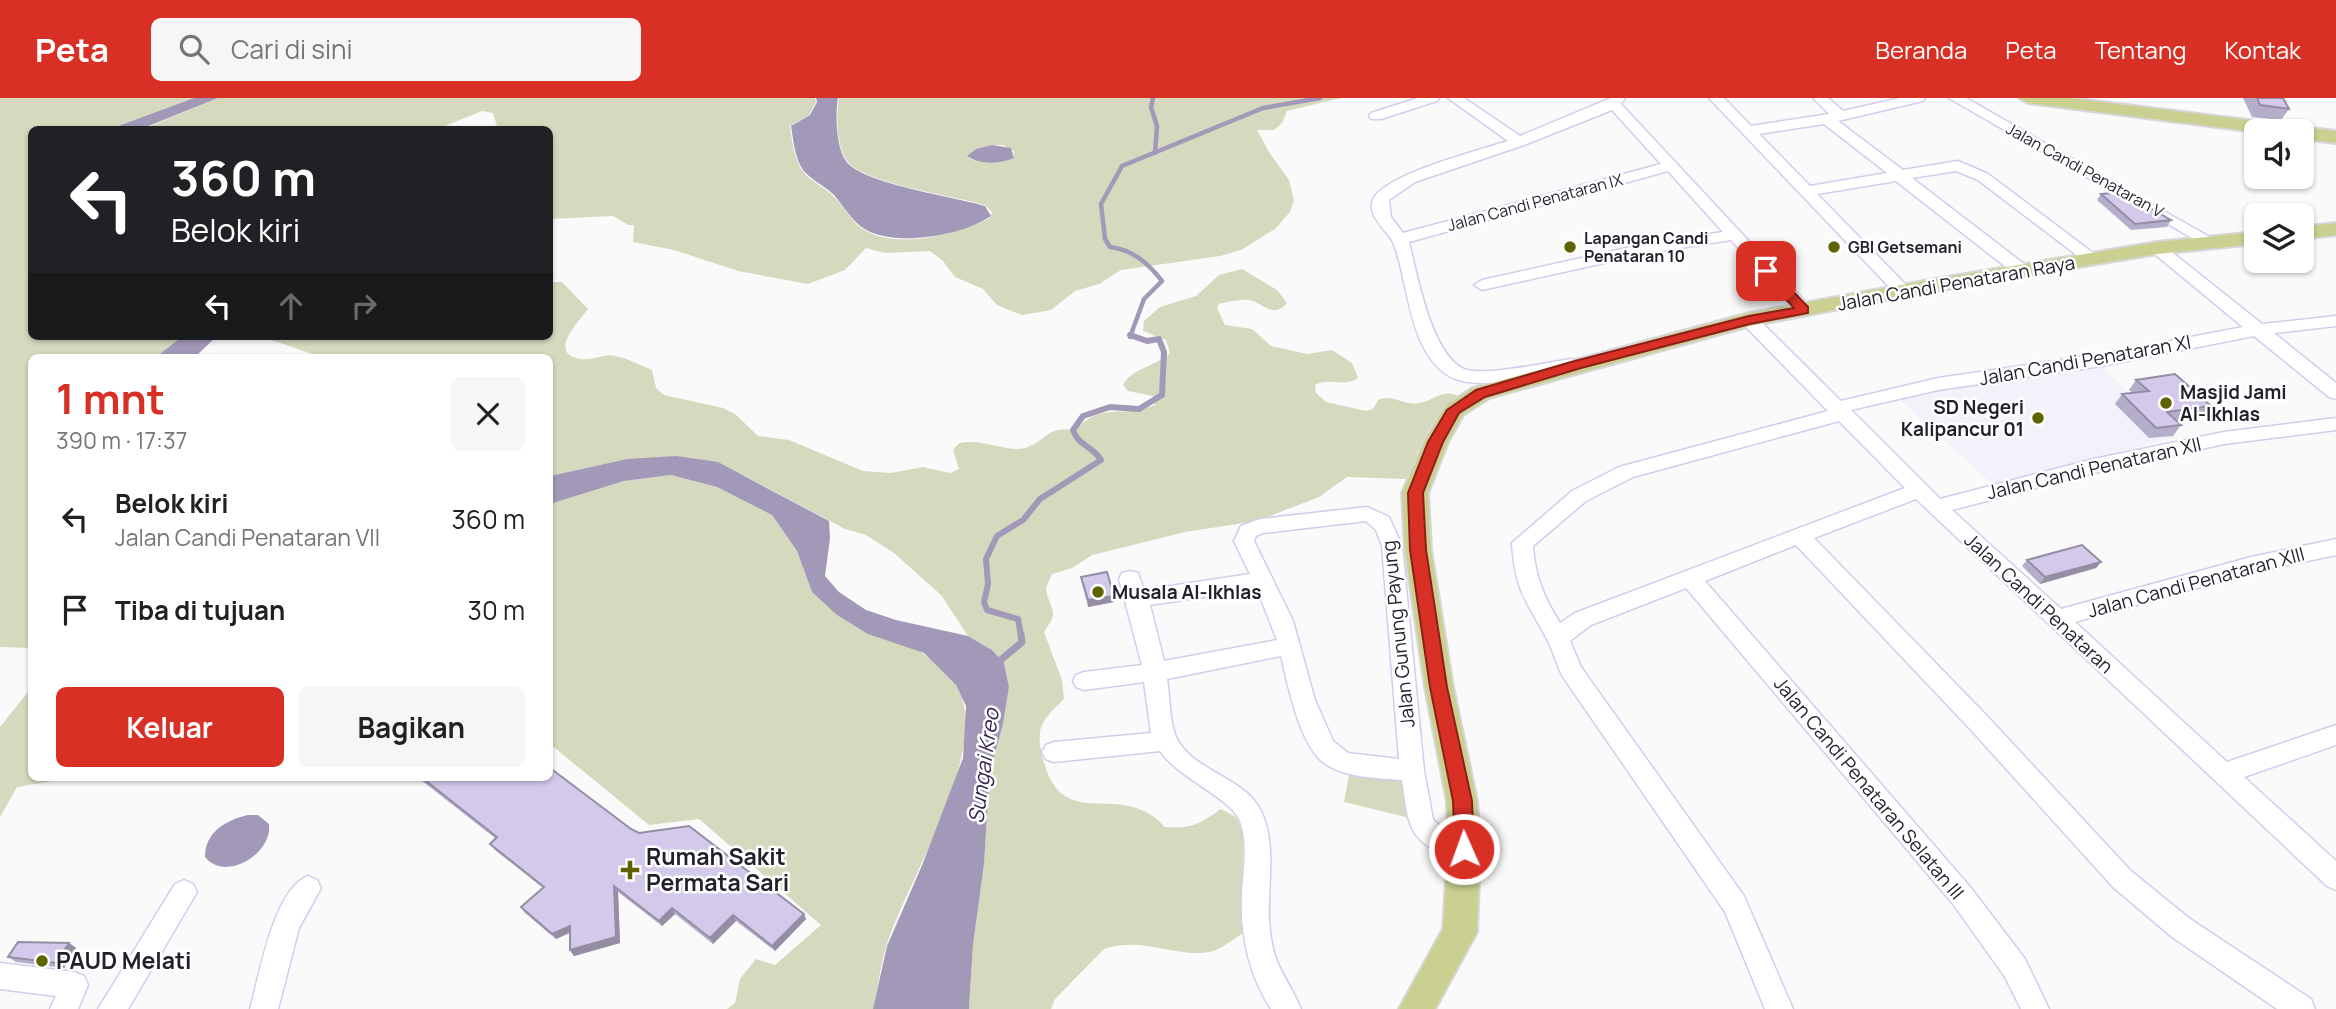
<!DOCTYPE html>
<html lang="id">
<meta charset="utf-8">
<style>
:root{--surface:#fff;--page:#f6f6f6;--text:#202124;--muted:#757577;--accent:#d93025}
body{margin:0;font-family:Manrope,sans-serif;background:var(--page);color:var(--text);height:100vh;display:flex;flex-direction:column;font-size:26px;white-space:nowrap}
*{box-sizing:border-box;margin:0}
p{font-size:23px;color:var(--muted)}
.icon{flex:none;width:38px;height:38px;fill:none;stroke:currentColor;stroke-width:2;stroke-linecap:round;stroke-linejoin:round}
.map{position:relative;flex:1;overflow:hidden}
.panel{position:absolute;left:28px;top:256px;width:525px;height:427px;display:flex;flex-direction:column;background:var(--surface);border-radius:10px;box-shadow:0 2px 5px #0004}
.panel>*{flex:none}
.guide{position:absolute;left:28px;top:28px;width:525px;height:214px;border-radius:10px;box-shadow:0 2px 5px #0004;background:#202124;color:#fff;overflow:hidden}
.tools{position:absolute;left:2244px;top:21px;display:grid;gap:14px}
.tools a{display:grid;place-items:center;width:70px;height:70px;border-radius:10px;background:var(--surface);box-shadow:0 2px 5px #0004;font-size:35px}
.pin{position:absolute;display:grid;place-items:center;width:60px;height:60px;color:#fff;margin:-30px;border-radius:14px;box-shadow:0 4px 10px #0006}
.me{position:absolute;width:77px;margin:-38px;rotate:358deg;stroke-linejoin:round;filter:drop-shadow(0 0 5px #0008)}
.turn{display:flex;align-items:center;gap:24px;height:147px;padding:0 28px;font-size:32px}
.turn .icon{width:91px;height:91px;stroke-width:2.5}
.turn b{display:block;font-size:49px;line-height:60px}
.lanes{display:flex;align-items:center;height:66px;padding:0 28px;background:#0003;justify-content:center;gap:35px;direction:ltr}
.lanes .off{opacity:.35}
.round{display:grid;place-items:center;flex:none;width:74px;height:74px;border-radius:10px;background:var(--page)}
.overview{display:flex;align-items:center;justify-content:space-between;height:119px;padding:0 28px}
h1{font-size:42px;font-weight:700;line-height:52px;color:var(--accent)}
.button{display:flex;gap:14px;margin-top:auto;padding:14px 28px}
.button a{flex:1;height:80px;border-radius:10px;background:var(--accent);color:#fff;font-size:28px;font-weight:700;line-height:80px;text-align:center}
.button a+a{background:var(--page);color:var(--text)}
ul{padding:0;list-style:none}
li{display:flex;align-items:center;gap:21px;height:91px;padding:0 28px}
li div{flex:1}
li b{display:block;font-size:26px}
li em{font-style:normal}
header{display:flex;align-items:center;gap:42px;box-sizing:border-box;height:98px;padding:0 35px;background:var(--accent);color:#fff}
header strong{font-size:33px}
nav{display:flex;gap:38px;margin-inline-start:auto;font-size:24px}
.search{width:490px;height:63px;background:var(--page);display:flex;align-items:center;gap:18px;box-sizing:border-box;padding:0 24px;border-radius:10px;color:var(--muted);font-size:26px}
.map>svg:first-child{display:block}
.built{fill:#f3f1fa}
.green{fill:#d5d9bd;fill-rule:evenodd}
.water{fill:#a299b9}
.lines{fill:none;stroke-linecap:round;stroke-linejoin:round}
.stream-far2{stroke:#a299b9;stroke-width:4.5}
.stream-far1{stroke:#a299b9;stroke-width:6}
.stream{stroke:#a299b9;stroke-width:7}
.minor-casing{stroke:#d5cbed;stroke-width:3}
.major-casing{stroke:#d7d7d9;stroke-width:4}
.minor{fill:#fff;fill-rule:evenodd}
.major{fill:#cad08f;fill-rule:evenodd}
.wall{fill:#b5aeca}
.shaded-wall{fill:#948da4}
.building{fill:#d3caeb;stroke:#948da4;stroke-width:2}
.route{fill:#d93025;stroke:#8d1f18;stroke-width:2}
.poi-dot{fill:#5e6300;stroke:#fff;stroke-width:2.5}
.labels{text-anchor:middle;stroke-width:5;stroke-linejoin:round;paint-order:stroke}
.far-street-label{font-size:16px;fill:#231f2b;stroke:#fff}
.far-poi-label{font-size:16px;font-weight:bold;fill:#231f2b;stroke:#fff;text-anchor:start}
.street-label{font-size:19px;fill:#231f2b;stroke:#fff}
.poi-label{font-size:19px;font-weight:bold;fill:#231f2b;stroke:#fff;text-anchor:start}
.water-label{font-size:21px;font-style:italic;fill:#342450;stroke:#fff}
.near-poi-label{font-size:23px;font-weight:bold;fill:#231f2b;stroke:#fff;text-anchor:start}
</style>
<header>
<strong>Peta</strong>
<div class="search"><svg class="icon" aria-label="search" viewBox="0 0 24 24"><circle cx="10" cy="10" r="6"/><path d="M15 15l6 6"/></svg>Cari di sini</div>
<nav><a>Beranda</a><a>Peta</a><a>Tentang</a><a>Kontak</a></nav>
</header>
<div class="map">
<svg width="2336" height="911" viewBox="0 0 2336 911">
<rect width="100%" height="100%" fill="#fafafa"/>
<path class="built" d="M2101,268L2176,339L1993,387L1899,301L2000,281Z"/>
<path class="green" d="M0,0H194L110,31L32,32V238H183L156,259H32L31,550L0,549Z
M218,0H815L816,4L809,17L790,28C792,44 795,67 807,78C815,85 825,90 833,98C844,107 849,121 861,130C894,153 957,137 990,120L992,114L985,107C955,98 865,86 847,63C836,48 836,16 839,0H1341L1287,13L1282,25L1274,32H1257L1269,54L1289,82L1294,102L1290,114L1275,131L1241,152L1220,158L1121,172L1099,186L1075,193L1051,212L1022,217L997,207L983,191L955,179L943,163L930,153L885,155L866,150L845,172L808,186L738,173L674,152L633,144L634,127H628L613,118L550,121V32L498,31L493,15L482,13L435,32H141ZM992,47H1003L1014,53V60L975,63L969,60L976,51Z
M1242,171L1277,192L1287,205C1273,221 1265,206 1249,202C1242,201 1227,204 1219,206L1217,210L1225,227L1252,231L1271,248L1307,256L1332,252L1352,265L1358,280C1344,290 1330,279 1315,287L1316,295L1326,304L1366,313L1373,311L1379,301C1394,297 1405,308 1419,305C1433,303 1444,290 1458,298L1439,315L1427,335L1417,354L1416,372L1405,381L1347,379L1319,399L1257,423L1185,434L1092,457L1072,470L1052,476L1046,490C1050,516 1061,509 1044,534L1062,582L1064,601C1044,621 1035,627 1042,657C1061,741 1120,678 1165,729C1192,731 1200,726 1221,711L1236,719L1243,735L1242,836C1233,841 1223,850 1213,853C1181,862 1142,837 1104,851L1055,901L1051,911H969L973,847L984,766L990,674L1003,626L1009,589L1004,565L992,552L968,538L941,497L894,455L866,437L845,431L745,378L618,363L550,378V259H321L260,238H550V184H562L588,211C578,224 546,257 582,261C593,263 604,255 615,258C627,260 640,267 652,272L656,290L664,297L723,310L735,316L758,338L789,342L863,373L891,375L923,369L950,375L959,371L953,352L959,345C982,340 1009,355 1025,350C1048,343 1045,328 1075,332C1102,303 1122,321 1155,307L1153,298L1128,293L1123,287C1132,270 1157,268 1170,255L1166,242L1143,233L1144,223L1160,209L1196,198L1219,177Z
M671,377L717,389L772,417L797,453L812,494C852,516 934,550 957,589C993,650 905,786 886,849C880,869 878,890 873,911H727L735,905L740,881L756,861L775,867L821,827L699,721L649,727L550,646V406L624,383Z
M31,590L32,679H76L17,689L0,719V629Z
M1350,672L1407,680L1414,721L1344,704Z"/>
<path class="water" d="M194,0H218L141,31H110Z
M816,0H838C835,15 836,50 846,63C862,86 956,99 985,108L991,118C963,138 893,150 863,130C850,121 844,108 834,97C827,90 817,85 809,78C795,67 794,45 791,28L810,17L817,4Z
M992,47L1011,50L1014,60C999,66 980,67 967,58L976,51Z
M183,238H217L195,259H156Z
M676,358L718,364L829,423L830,440L825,478L839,494L866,512L896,522L968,538L992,552L1004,565L1009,589L1003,626L990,674L984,766L973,847L969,911H873L887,848L923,765L963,660L966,608L956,587L924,555L868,536L837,517L812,494L797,453L772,417L717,389L671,377L624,383L550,406V378L627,361Z
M248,717H258L269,726C273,755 226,785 205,759C205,734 226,722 248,717Z"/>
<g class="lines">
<path class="stream-far2" d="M1153,0L1151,9L1157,28L1155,55
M1130,239L1144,201L1162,183C1148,165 1133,152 1110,149L1105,141L1101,106L1122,68L1263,10L1320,0"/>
<path class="stream-far1" d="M1021,538L1018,521L987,512L984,504L988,486L986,461L997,438L1023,422L1040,401L1101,362C1092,347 1079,349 1073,332L1083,318L1110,309L1139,311L1162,297L1164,254L1159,241L1147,243L1130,237"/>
<path class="stream" d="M996,566L1022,544L1021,536"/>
<g class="minor-casing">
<path id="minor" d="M1418,0H1439L1437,3L1381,21H1371L1369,18L1371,15Z
M1448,0H1464L1520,38L1611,0H1625L1621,6L1813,212L1810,216H1798L1731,142L1649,155L1482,192L1474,187L1482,182L1649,145L1723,134L1668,73L1409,144C1417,176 1431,256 1464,271C1483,279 1549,264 1572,261L1581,267L1572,273C1541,277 1479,294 1451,279C1408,256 1409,183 1393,144C1387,132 1363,115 1375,98C1394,74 1477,53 1508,43ZM1612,12L1661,66L1403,135L1391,119L1389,102L1415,84L1524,47Z
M1709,0H1724L1751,28L1829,16L1813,0H1828L1843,13L1900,0H1925L1923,3L1838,23L1903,72L1958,63L1988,76L2101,161L2099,165H2087L1978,82L1956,73L1912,80L2028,169L2030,173L2028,177H2016L1896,83L1817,96L1912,193L1903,198L1897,197ZM1824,26L1887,75L1810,88L1759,36Z
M1949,0H1966L2220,145L2218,148H2206Z
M2157,145L2163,147L2262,226L2336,218V228L2274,235L2336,285V301L2329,299L2254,238L2102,268L1938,292L1851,312L1940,401L2094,361L2224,334L2336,320V332L2224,346L2094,375L1952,412L2061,511L2251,459L2336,441V457L2251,475L2075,524L2227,664L2336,627V647L2244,679L2336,763V792L2327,788L1916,401L1814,440L1988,619L2131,773L2190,821L2311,901L2315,911H2277L2172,839L2113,789L1972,633L1796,447L1705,483L1971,790L2025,861L2049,911H2021L2005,879L1953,806L1686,490L1591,527L1570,543L1581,569L1744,798L1793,911H1765L1725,814L1563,579C1557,568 1554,555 1548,543C1527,503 1515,494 1512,445L1572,393L1619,369L1828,313L1743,226L1740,222L1743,218H1755L1841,303L1938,280L2102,256L2243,229L2151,153L2149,150L2151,147ZM1839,323L1905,390L1575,515L1560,525C1544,500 1535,478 1533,448L1586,403L1633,379Z
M1367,409L1389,419L1402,448L1424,673L1433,721L1444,733L1473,743L1477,751L1473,759C1463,763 1457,760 1447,757C1406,743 1408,720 1402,682C1378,680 1348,680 1327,667C1300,651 1288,587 1281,558L1167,581C1170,599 1169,622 1176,639C1192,673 1242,678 1260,711C1279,748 1265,793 1270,833C1274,870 1288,880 1301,911H1271C1248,875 1240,835 1242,793C1244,771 1248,745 1240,723C1231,700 1178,680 1160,653L1054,664L1046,661L1042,654L1046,647L1054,644L1151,635L1144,584L1084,592L1076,589L1073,583L1076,577L1084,574L1142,567L1119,481L1122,475L1130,473L1138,475L1144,492L1250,476L1234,443L1241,428L1260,421ZM1366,423L1376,432L1382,448L1399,661L1348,655L1333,643L1315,602L1293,523L1254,443L1256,438L1263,435ZM1257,491L1277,542L1164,563L1150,507Z
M308,778L317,782L321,790L299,830L278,911H250C260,877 273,792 308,778Z
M184,782L193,786L197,794L128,911H98L175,786Z
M0,865L74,874L84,878L88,887L78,911H50L56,898L0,891Z"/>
</g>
<g class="major-casing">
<path id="major" d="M2019,0H2070L2336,33V45L2301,41V33L2256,34L2028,5Z
M2336,125V137L2301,141V129Z
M2256,134V146L2157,156L1929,194L1750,228L1489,300L1463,317L1448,344L1428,395L1431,452L1453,589L1477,703L1480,751L1477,834L1435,911H1399L1443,831L1448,751L1447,703L1425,589L1405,452L1402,395L1424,344L1446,307L1473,290L1749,215L1929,182L2157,144Z"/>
</g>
<use href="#minor" class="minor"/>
<use href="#major" class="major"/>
</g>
<path class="wall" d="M2243,0H2283L2289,11L2281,22L2252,19Z
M2101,96L2171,122L2167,129L2131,132L2097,102Z
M2136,282L2211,308L2203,318L2176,322L2181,327L2173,338L2149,340L2115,306L2122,296L2133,295L2129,292Z
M2027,462L2101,464L2096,470L2040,486L2022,468Z
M1081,479L1114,498V504L1088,509L1082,485Z
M417,679H550L631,731L806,821L775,853L736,823L713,846L675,816L662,828L618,794L620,845L574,858L570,852V835L556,841L525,815L521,809L543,790L495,752L490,746L495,740Z
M69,845L76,850L64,870L16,864L8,859Z"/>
<path class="shaded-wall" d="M2101,464L2096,470L2040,486L2045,479Z
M1114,498V504L1088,509V502Z
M614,788L618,794L620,845L574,858L570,852Z
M672,810L675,816L662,828L659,823Z
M804,816L806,821L775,853L772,848Z
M733,817L736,823L713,846L710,840Z
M570,828L573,833L556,841L552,836Z
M69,845L76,850L64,870L56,865Z"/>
<path class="building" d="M2257,0H2283L2289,11L2260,7Z
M2122,94L2171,122L2135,126L2101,96Z
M2175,276L2211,308L2167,314L2181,327L2156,330L2122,296L2149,293L2136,282Z
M2082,447L2101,464L2045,479L2027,462Z
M1107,474L1114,498L1088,502L1081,479Z
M550,670L631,731L639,735L689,728L804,816L772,848L733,817L710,840L672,810L659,823L614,788L616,839L570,852V828L552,836L521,809L544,789L490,746L497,739L421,679H550Z
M18,844L69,845L56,865L8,859Z"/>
<path class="route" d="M1766,169L1771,170L1808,209V215L1750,226L1581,270L1485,299L1459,315L1443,344L1423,395L1426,452L1447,589L1472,703L1474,751L1471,757L1464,759L1457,757L1455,751L1453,703L1430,589L1410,452L1408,395L1428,344L1447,312L1476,292L1571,264L1749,218L1794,210L1760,173Z"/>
<g class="poi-dot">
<circle cx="1570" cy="149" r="7"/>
<circle cx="1834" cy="149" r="7"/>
<circle cx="2166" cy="305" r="7"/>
<circle cx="2038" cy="320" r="7"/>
<circle cx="1098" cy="494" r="7"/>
<path d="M626.5 761.5h7v7h7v7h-7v7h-7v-7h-7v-7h7z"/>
<circle cx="42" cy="863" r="7"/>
</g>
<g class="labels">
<g class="far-street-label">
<text transform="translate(2085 72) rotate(29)" y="6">Jalan Candi Penataran V</text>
<text transform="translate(1535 104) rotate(-15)" y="6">Jalan Candi Penataran IX</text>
</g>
<g class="far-poi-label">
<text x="1584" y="146">Lapangan Candi<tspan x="1584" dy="18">Penataran 10</tspan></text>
<text x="1848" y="155">GBI Getsemani</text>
</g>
<g class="street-label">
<text transform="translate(1956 185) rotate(-10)" y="7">Jalan Candi Penataran Raya</text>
<text transform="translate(2085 262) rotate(-10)" y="7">Jalan Candi Penataran XI</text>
<text transform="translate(2094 370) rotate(-13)" y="7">Jalan Candi Penataran XII</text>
<text transform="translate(2196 484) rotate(-15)" y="7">Jalan Candi Penataran XIII</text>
<text transform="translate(2039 505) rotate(43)" y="7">Jalan Candi Penataran</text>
<text transform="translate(1398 536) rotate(-96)" y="7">Jalan Gunung Payung</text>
<text transform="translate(1869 690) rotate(50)" y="7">Jalan Candi Penataran Selatan III</text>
</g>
<g class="poi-label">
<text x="2180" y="301">Masjid Jami<tspan x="2180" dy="22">Al-Ikhlas</tspan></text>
<text x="2024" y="316" text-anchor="end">SD Negeri<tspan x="2024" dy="22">Kalipancur 01</tspan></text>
<text x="1112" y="501">Musala Al-Ikhlas</text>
</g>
<g class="water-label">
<text transform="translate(984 668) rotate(-82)" y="7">Sungai Kreo</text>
</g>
<g class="near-poi-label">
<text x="646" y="767">Rumah Sakit<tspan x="646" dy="26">Permata Sari</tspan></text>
<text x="56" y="871">PAUD Melati</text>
</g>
</g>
</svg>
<div class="tools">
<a><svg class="icon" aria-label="sound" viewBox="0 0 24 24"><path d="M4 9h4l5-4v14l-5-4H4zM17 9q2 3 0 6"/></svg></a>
<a><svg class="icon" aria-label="layers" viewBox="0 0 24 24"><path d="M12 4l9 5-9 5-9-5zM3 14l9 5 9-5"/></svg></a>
</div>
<div class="pin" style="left:1766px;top:173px;background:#d93025"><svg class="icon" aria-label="arrive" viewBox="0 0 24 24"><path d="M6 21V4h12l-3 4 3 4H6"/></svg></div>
<svg class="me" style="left:1464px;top:751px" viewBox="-20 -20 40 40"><circle r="17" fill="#d93025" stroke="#fff" stroke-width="3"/><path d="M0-11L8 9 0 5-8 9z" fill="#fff"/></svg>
<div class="guide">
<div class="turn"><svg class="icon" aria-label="left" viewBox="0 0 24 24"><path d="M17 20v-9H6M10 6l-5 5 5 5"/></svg><div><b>360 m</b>Belok kiri</div></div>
<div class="lanes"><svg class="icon" aria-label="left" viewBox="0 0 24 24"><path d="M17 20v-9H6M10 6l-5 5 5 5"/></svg><svg class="icon off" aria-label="ahead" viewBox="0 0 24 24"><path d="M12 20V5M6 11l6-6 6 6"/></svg><svg class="icon off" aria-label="right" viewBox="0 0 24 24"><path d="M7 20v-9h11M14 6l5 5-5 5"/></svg></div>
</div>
<section class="panel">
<div class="overview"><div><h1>1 mnt</h1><p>390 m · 17:37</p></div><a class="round"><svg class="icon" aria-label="close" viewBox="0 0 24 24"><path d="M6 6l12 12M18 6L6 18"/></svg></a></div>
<ul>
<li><svg class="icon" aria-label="left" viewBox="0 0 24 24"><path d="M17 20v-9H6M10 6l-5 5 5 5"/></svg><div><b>Belok kiri</b><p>Jalan Candi Penataran VII</p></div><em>360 m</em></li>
<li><svg class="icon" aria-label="arrive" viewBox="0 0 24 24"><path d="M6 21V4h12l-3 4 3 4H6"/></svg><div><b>Tiba di tujuan</b></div><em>30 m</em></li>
</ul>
<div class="button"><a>Keluar</a><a>Bagikan</a></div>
</section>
</div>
